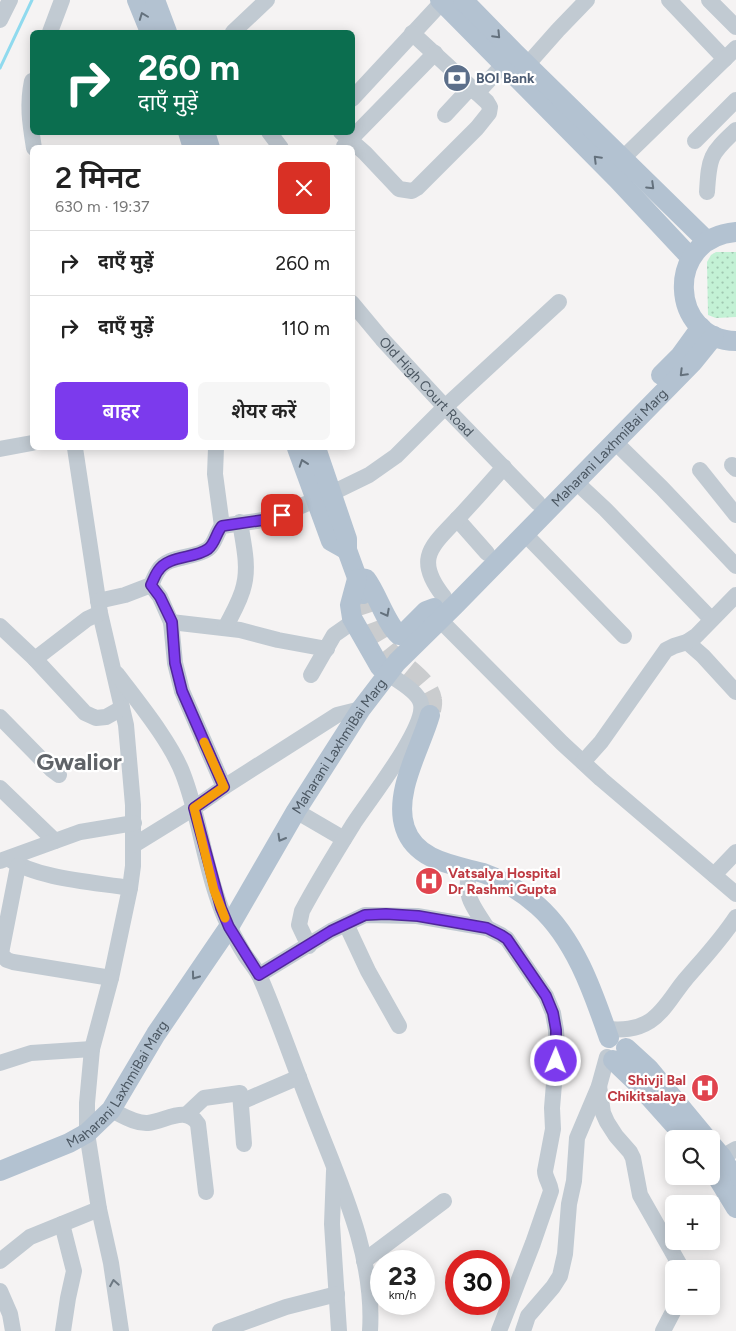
<!DOCTYPE html>
<html lang="hi">
<meta charset="utf-8">
<style>
:root{--surface:#fff;--page:#f6f6f6;--text:#222;--muted:#767676;--line:#e0e0e0;--accent:#7c3aed}
body{margin:0;font-family:Figtree,"Noto Sans Devanagari",sans-serif;background:var(--page);color:var(--text);height:100vh;display:flex;flex-direction:column;font-size:19px;white-space:nowrap}
*{box-sizing:border-box;margin:0}
p{font-size:16px;color:var(--muted)}
.icon{flex:none;width:28px;height:28px;fill:none;stroke:currentColor;stroke-width:2;stroke-linecap:round;stroke-linejoin:round}
.map{position:relative;flex:1;overflow:hidden}
.side{position:absolute;left:30px;top:145px;width:325px;height:305px;display:flex;flex-direction:column;background:var(--surface);border-radius:8px;box-shadow:0 2px 12px #0003}
.side>*{flex:none}
.banner{position:absolute;left:30px;top:30px;width:325px;height:105px;border-radius:8px;box-shadow:0 2px 12px #0003;background:#0b6e4f;color:#fff;overflow:hidden}
.buttons{position:absolute;left:665px;top:1130px;display:grid;gap:10px}
.buttons a{display:grid;place-items:center;width:55px;height:55px;border-radius:8px;background:var(--surface);box-shadow:0 2px 12px #0003;font-size:25px}
.speed{position:absolute;left:370px;top:1250px;display:flex;gap:10px;font-size:25px;font-weight:700;text-align:center}
.speed>*{display:grid;place-content:center;width:65px;height:65px;border-radius:50%;background:var(--surface);box-shadow:0 2px 12px #0003;line-height:1}
.speed small{font-size:12px;font-weight:400}
.speed .limit{border:8px solid #d22;background:#fff;color:#111}
.pin{position:absolute;display:grid;place-items:center;width:42px;height:42px;color:#fff;margin:-21px;border-radius:10px;box-shadow:0 2px 8px #0006}
.me{position:absolute;width:55px;margin:-28px;rotate:1deg;stroke-linejoin:round;filter:drop-shadow(0 0 4px #0008)}
.turn{display:flex;align-items:center;gap:18px;height:105px;padding:0 25px;font-size:22px}
.turn .icon{width:65px;height:65px;stroke-width:2.5}
.turn b{display:block;font-size:35px;line-height:42px}
.round{display:grid;place-items:center;flex:none;width:52px;height:52px;border-radius:8px;background:var(--page)}
.headline{display:flex;align-items:center;justify-content:space-between;height:85px;padding:0 25px}
h1{font-size:30px;font-weight:600;line-height:38px}
.primary-button{display:flex;gap:10px;margin-top:auto;padding:10px 25px}
.primary-button a{flex:1;height:58px;border-radius:8px;background:var(--accent);color:#fff;font-size:20px;font-weight:600;line-height:58px;text-align:center}
.primary-button a+a{background:var(--page);color:var(--text)}
ul{padding:0;list-style:none}
li{display:flex;align-items:center;gap:15px;height:65px;padding:0 25px;border-top:1px solid var(--line)}
li div{flex:1}
li b{display:block;font-size:19px}
li em{font-style:normal}
.map>svg:first-child{display:block}
.park{fill:url(#park-dots)}
.lines{fill:none;stroke-linecap:round;stroke-linejoin:round}
.stream{stroke:#90daee;stroke-width:3}
.major-tunnel{stroke:#caccce;stroke-width:20;stroke-dasharray:20 10;stroke-linecap:butt}
.minor{stroke:#c1cad2;stroke-width:16}
.major{stroke:#b3c2d1;stroke-width:20}
.oneway{stroke:#64717d}
.oneway2{stroke:#6e7983}
.route-casing{stroke:#51269a;stroke-width:12}
.route{stroke:#7c3aed;stroke-width:9}
.slow{stroke:#f59e0b;stroke-width:9}
.labels{text-anchor:middle;stroke-width:4.5;stroke-linejoin:round;paint-order:stroke}
.service-label{font-size:14px;font-weight:bold;fill:#4e5e75;stroke:#fff;text-anchor:start}
.street-label{font-size:14px;fill:#4a5661;stroke:#fff}
.health-label{font-size:14px;font-weight:bold;fill:#be3a42;stroke:#fff;text-anchor:start}
.town-label{font-size:24px;font-weight:bold;fill:#5f6368;stroke:#fff}
</style>
<div class="map">
<svg width="736" height="1331" viewBox="0 0 736 1331">
<defs>
<pattern id="park-dots" width="8" height="8" patternUnits="userSpaceOnUse" patternTransform="scale(1.25)"><rect width="8" height="8" fill="#c3f1d5"/><path d="M2 2h.1M6 6h.1" fill="none" stroke="#a0c6b0" stroke-width="1.8" stroke-linecap="round"/></pattern>
</defs>
<rect width="100%" height="100%" fill="#f5f3f3"/>
<path class="park" d="M716,252H736V317L716,318L708,315L707,262L711,255Z"/>
<g class="lines">
<path class="stream" d="M0,68L32,0"/>
<path class="major-tunnel" d="M363,594C369,612 374,633 386,648C398,664 429,679 432,700C433,704 431,710 430,715"/>
<g class="minor">
<path d="M669,0L725,59"/>
<path d="M709,0L736,27"/>
<path d="M0,20L10,0"/>
<path d="M50,32L62,0"/>
<path d="M233,32L267,0"/>
<path d="M527,65L558,30L587,0"/>
<path d="M32,81C27,105 30,123 34,148"/>
<path d="M477,93L503,65"/>
<path d="M352,99L442,2"/>
<path d="M445,115L471,87"/>
<path d="M269,132L281,148"/>
<path d="M341,132L365,153L399,189L412,191L417,188L477,128L489,113L490,107L487,102L412,33"/>
<path d="M695,141L736,100"/>
<path d="M344,146L435,53"/>
<path d="M623,158L736,48"/>
<path d="M707,192C709,157 710,154 736,130"/>
<path id="s1" d="M352,303L382,339L445,407L538,503"/>
<path d="M615,442L662,488L736,566"/>
<path d="M75,448L100,613L126,725L133,805V866L130,888L111,978L92,1049L87,1103V1133L99,1209L111,1263L121,1331"/>
<path d="M216,448L215,474L222,526"/>
<path d="M0,449L32,443"/>
<path d="M732,465L736,469"/>
<path d="M700,470L736,515"/>
<path d="M575,481L605,509L711,619"/>
<path d="M457,519L487,553"/>
<path d="M524,533L624,636"/>
<path d="M151,585L160,597L171,622L175,663L182,691L224,787"/>
<path d="M444,597C413,558 432,546 460,516C475,500 489,484 504,467"/>
<path d="M98,601L125,595L151,585C153,581 155,575 158,571C167,555 194,559 208,549C215,544 216,533 222,526L270,519L332,493L369,475L396,456L445,407L559,302"/>
<path d="M440,620L562,743L601,779L736,894"/>
<path d="M171,622L240,630L278,640L327,649"/>
<path d="M0,626L35,659L85,713L96,718L106,717L122,708"/>
<path d="M225,628C232,614 241,600 244,585C249,565 243,542 240,522"/>
<path d="M687,642L703,656L736,692"/>
<path d="M35,659L87,619L100,613"/>
<path d="M117,674C138,702 171,742 183,774C200,818 204,865 221,908C227,925 236,940 245,955C250,962 256,969 260,977C279,1021 294,1066 312,1111C339,1181 375,1254 370,1331"/>
<path d="M311,675L334,635L354,621"/>
<path d="M0,717L51,769L59,775"/>
<path d="M583,762L601,742L666,650L674,646L687,642L696,636L736,595"/>
<path d="M0,788L55,841"/>
<path d="M296,811L344,839"/>
<path d="M134,845L194,808L224,787L337,715L361,709"/>
<path d="M9,859C38,879 94,882 130,888"/>
<path d="M0,861L80,832L134,823"/>
<path d="M18,866L2,948L1,955L7,960L13,962L111,978"/>
<path d="M469,871C464,899 473,905 487,928"/>
<path d="M714,875L736,852"/>
<path d="M346,924L368,971L399,1026"/>
<path d="M309,946L299,925L302,911C318,881 336,852 354,823C369,800 426,728 421,704C419,692 397,680 388,674"/>
<path d="M259,975L331,931L365,915L417,916L487,928L501,935L507,939L546,996L553,1013L556,1030L557,1047L552,1108L553,1129L545,1171C545,1178 550,1183 551,1191L533,1243L499,1331"/>
<path d="M606,1029C622,1030 636,1030 650,1021C665,1011 674,993 685,980C703,959 721,940 736,917"/>
<path d="M0,1063L31,1053L92,1049"/>
<path d="M599,1086L603,1113L607,1122L616,1136L630,1152L633,1158L640,1195L682,1269"/>
<path d="M241,1102L299,1077"/>
<path d="M111,1110C122,1115 135,1124 148,1123C166,1121 186,1105 198,1124L206,1192"/>
<path d="M187,1114L204,1098L240,1093L244,1144"/>
<path d="M722,1157L736,1149"/>
<path d="M334,1171L332,1224L339,1331"/>
<path d="M62,1224L74,1271L68,1298L63,1331"/>
<path d="M0,1261L30,1237L99,1209"/>
<path d="M364,1261L444,1201"/>
<path d="M0,1291L10,1314L13,1331"/>
<path d="M220,1331L286,1307L337,1294"/>
<path d="M523,1331L528,1316L553,1287L560,1276L565,1254L569,1204L574,1181L577,1138L599,1086L607,1057"/>
<path d="M663,1331L676,1306"/>
</g>
<g class="major">
<path d="M137,0L150,32"/>
<path d="M155,0L167,32"/>
<path d="M440,0L617,179L691,258"/>
<path d="M463,0L515,53L707,241"/>
<path d="M188,132L193,148"/>
<path d="M205,132L210,148"/>
<path d="M736,232C663,238 670,341 736,341"/>
<path d="M661,375L680,356L701,327"/>
<path d="M297,448L331,541L347,550"/>
<path d="M316,448L347,539V550L363,594"/>
<path d="M359,578L366,579C377,593 386,624 399,635L403,634L426,611L434,608"/>
<path d="M357,579L350,605L352,618L380,667"/>
<path d="M430,715C421,747 393,793 405,828C416,861 454,865 483,873C503,880 522,892 538,906C575,939 593,992 609,1038"/>
<path d="M626,1048L649,1069L707,1139"/>
<path d="M613,1060L636,1082L687,1139"/>
<path d="M711,1144L722,1157L736,1181"/>
<path d="M711,1167L736,1208"/>
<path id="s2" d="M0,1171L69,1143L87,1133L111,1110L156,1034L229,927L296,811L361,709L397,662L455,605L693,362L714,336"/>
</g>
</g>
<defs><path id="oneway-chevron" d="M-2-3.5L2.5 0L-2 3.5" fill="none" stroke-width="1.6" stroke-linecap="round" stroke-linejoin="round" transform="scale(1.25)"/></defs>
<g class="oneway">
<use href="#oneway-chevron" transform="translate(143 16) rotate(-111)"/>
<use href="#oneway-chevron" transform="translate(497 35) rotate(46)"/>
<use href="#oneway-chevron" transform="translate(597 159) rotate(-135)"/>
<use href="#oneway-chevron" transform="translate(651 186) rotate(44)"/>
<use href="#oneway-chevron" transform="translate(683 373) rotate(135)"/>
<use href="#oneway-chevron" transform="translate(303 463) rotate(-109)"/>
<use href="#oneway-chevron" transform="translate(386 613) rotate(62)"/>
<use href="#oneway-chevron" transform="translate(281 838) rotate(120)"/>
<use href="#oneway-chevron" transform="translate(195 976) rotate(126)"/>
</g>
<use class="oneway2" href="#oneway-chevron" transform="translate(114 1283) rotate(-100)"/>
<g class="lines">
<g class="route-casing">
<path id="route" d="M282,515L270,519L222,526C216,533 215,544 208,549C194,559 168,555 158,571C155,575 153,581 151,585L160,597L172,622L175,663L182,691L224,787L194,808L221,908L229,927L259,975L331,931L365,915L386,914L418,916L487,928L501,935L507,939L546,996L553,1013L556,1030V1061"/>
</g>
<use href="#route" class="route"/>
<path class="slow" d="M204,742L224,787L194,808L214,890L225,918"/>
</g>
<defs>
<g id="bank-disc" transform="scale(1.4375)"><circle r="9.5" fill="#5c6f8a" stroke="#fff"/><path d="M-6-4H6V4H-6ZM0-2.3a2.3 2.3 0 1 0 0 4.6a2.3 2.3 0 1 0 0-4.6Z" fill="#fff"/></g>
<g id="hospital-disc" transform="scale(1.4375)"><circle r="9.5" fill="#e0444e" stroke="#fff"/><path d="M-5-5h3v3.5h4V-5h3V5h-3V1.5h-4V5h-3Z" fill="#fff"/></g>
</defs>
<g fill-rule="evenodd">
<use href="#bank-disc" x="457" y="78"/>
<use href="#hospital-disc" x="429" y="881"/>
<use href="#hospital-disc" x="705" y="1088"/>
</g>
<g class="labels">
<g class="service-label">
<text x="476" y="83">BOI Bank</text>
</g>
<g class="street-label">
<text dy="5" stroke="none"><textPath href="#s1" startOffset="112">Old High Court Road</textPath></text>
<text dy="5" stroke="none"><textPath href="#s2" startOffset="962">Maharani LaxhmiBai Marg</textPath></text>
<text dy="5" stroke="none"><textPath href="#s2" startOffset="558">Maharani LaxhmiBai Marg</textPath></text>
<text dy="5" stroke="none"><textPath href="#s2" startOffset="152">Maharani LaxhmiBai Marg</textPath></text>
</g>
<g class="health-label">
<text x="448" y="878">Vatsalya Hospital<tspan x="448" dy="16">Dr Rashmi Gupta</tspan></text>
<text x="686" y="1085" text-anchor="end">Shivji Bal<tspan x="686" dy="16">Chikitsalaya</tspan></text>
</g>
<g class="town-label">
<text x="79" y="770">Gwalior</text>
</g>
</g>
</svg>
<div class="buttons">
<a><svg class="icon" aria-label="search" viewBox="0 0 24 24"><circle cx="10" cy="10" r="6"/><path d="M15 15l6 6"/></svg></a>
<a>+</a>
<a>−</a>
</div>
<div class="speed"><div>23<small>km/h</small></div><div class="limit">30</div></div>
<div class="pin" style="left:282px;top:515px;background:#d93025"><svg class="icon" aria-label="arrive" viewBox="0 0 24 24"><path d="M6 21V4h12l-3 4 3 4H6"/></svg></div>
<svg class="me" style="left:556px;top:1061px" viewBox="-20 -20 40 40"><circle r="17" fill="#7c3aed" stroke="#fff" stroke-width="3"/><path d="M0-11L8 9 0 5-8 9z" fill="#fff"/></svg>
<div class="banner">
<div class="turn"><svg class="icon" aria-label="right" viewBox="0 0 24 24"><path d="M7 20v-9h11M14 6l5 5-5 5"/></svg><div><b>260 m</b>दाएँ मुड़ें</div></div>
</div>
<section class="side">
<div class="headline"><div><h1>2 मिनट</h1><p>630 m · 19:37</p></div><a class="round" style="background:#d93025;color:#fff"><svg class="icon" aria-label="close" viewBox="0 0 24 24"><path d="M6 6l12 12M18 6L6 18"/></svg></a></div>
<ul>
<li><svg class="icon" aria-label="right" viewBox="0 0 24 24"><path d="M7 20v-9h11M14 6l5 5-5 5"/></svg><div><b>दाएँ मुड़ें</b></div><em>260 m</em></li>
<li><svg class="icon" aria-label="right" viewBox="0 0 24 24"><path d="M7 20v-9h11M14 6l5 5-5 5"/></svg><div><b>दाएँ मुड़ें</b></div><em>110 m</em></li>
</ul>
<div class="primary-button"><a>बाहर</a><a>शेयर करें</a></div>
</section>
</div>
